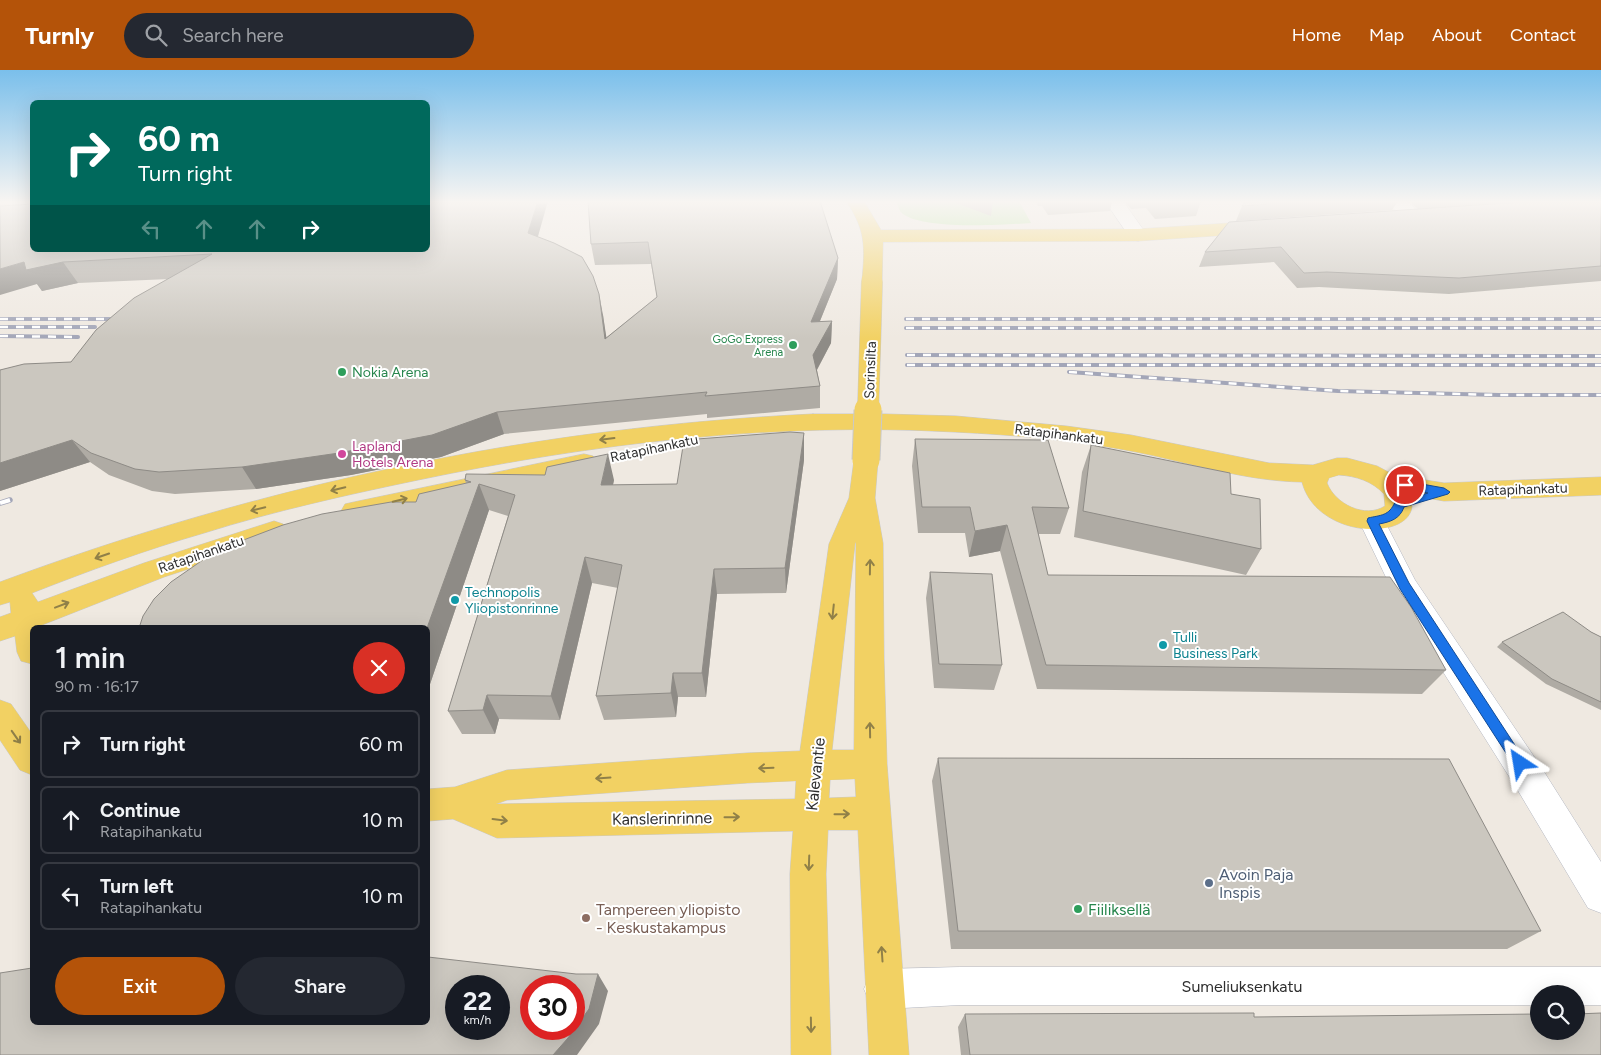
<!DOCTYPE html>
<meta charset="utf-8">
<style>
:root{--surface:#171b24;--page:#242831;--text:#f1f3f6;--muted:#9ea1a6;--line:#363941;--accent:#b45309}
body{margin:0;font-family:Figtree,sans-serif;background:var(--page);color:var(--text);height:100vh;display:flex;flex-direction:column;font-size:19px;white-space:nowrap}
*{box-sizing:border-box;margin:0}
p{font-size:16px;color:var(--muted)}
.icon{flex:none;width:28px;height:28px;fill:none;stroke:currentColor;stroke-width:2;stroke-linecap:round;stroke-linejoin:round}
.map{position:relative;flex:1;overflow:hidden}
.details{position:absolute;left:30px;top:555px;width:400px;height:400px;display:flex;flex-direction:column;background:var(--surface);border-radius:8px;box-shadow:0 5px 20px #0002}
.details>*{flex:none}
.guide{position:absolute;left:30px;top:30px;width:400px;height:152px;border-radius:8px;box-shadow:0 5px 20px #0002;background:#00695c;color:#fff;overflow:hidden}
.fabs{position:absolute;left:1530px;top:915px;display:grid;gap:10px}
.fabs a{display:grid;place-items:center;width:55px;height:55px;border-radius:50%;background:var(--surface);box-shadow:0 5px 20px #0002;font-size:25px}
.speed{position:absolute;left:445px;top:905px;display:flex;gap:10px;font-size:25px;font-weight:700;text-align:center}
.speed>*{display:grid;place-content:center;width:65px;height:65px;border-radius:50%;background:var(--surface);box-shadow:0 5px 20px #0002;line-height:1}
.speed small{font-size:12px;font-weight:400}
.speed .limit{border:8px solid #d22;background:#fff;color:#111}
.pin{position:absolute;display:grid;place-items:center;width:42px;height:42px;color:#fff;margin:-21px;border:2px solid #fff;border-radius:50%;box-shadow:0 1px 5px #0007}
.me{position:absolute;width:55px;margin:-28px;rotate:327deg;stroke-linejoin:round;filter:drop-shadow(0 0 4px #0008)}
.turn{display:flex;align-items:center;gap:18px;height:105px;padding:0 25px;font-size:22px}
.turn .icon{width:65px;height:65px;stroke-width:2.5}
.turn b{display:block;font-size:35px;line-height:42px}
.lanes{display:flex;align-items:center;height:48px;padding:0 25px;background:#0003;justify-content:center;gap:25px;direction:ltr}
.lanes .off{opacity:.35}
.round{display:grid;place-items:center;flex:none;width:52px;height:52px;border-radius:26px;background:var(--page)}
.summary{display:flex;align-items:center;justify-content:space-between;height:85px;padding:0 25px}
h1{font-size:30px;font-weight:600;line-height:38px}
.action{display:flex;gap:10px;margin-top:auto;padding:10px 25px}
.action a{flex:1;height:58px;border-radius:30px;background:var(--accent);color:#fff;font-size:20px;font-weight:600;line-height:58px;text-align:center}
.action a+a{background:var(--page);color:var(--text)}
ul{padding:0;list-style:none}
li{display:flex;align-items:center;gap:15px;height:68px;margin:0 10px 8px;padding:0 15px;border:2px solid var(--line);border-radius:8px}
li div{flex:1}
li b{display:block;font-size:19px}
li em{font-style:normal}
header{display:flex;align-items:center;gap:30px;box-sizing:border-box;height:70px;padding:0 25px;background:var(--accent);color:#fff}
header strong{font-size:24px}
nav{display:flex;gap:28px;margin-inline-start:auto;font-size:18px}
.search{width:350px;height:45px;background:var(--page);display:flex;align-items:center;gap:12px;box-sizing:border-box;padding:0 18px;border-radius:28px;color:var(--muted);font-size:19px}
.map>svg:first-child{display:block}
.green{fill:#b6e59e}
.lines{fill:none;stroke-linecap:round;stroke-linejoin:round}
.minor-casing{stroke:#b4b7c1;stroke-width:1}
.major-casing{stroke:#c9c9c9;stroke-width:1}
.minor{fill:#fff;fill-rule:evenodd}
.major{fill:#f2d163;fill-rule:evenodd}
.rail-far1-casing{stroke:#a3a6b8;stroke-width:4}
.rail-casing{stroke:#a3a6b8;stroke-width:5.5}
.rail-far1{stroke:#fff;stroke-width:2.5;stroke-dasharray:8;stroke-linecap:butt}
.rail{stroke:#fff;stroke-width:4;stroke-dasharray:11;stroke-linecap:butt}
.major-bridge-far1-casing{stroke:#c9c9c9;stroke-width:22;stroke-linecap:butt}
.major-bridge-casing{stroke:#c9c9c9;stroke-width:29;stroke-linecap:butt}
.major-bridge-far1{stroke:#f2d163;stroke-width:21}
.major-bridge{stroke:#f2d163;stroke-width:27}
.wall{fill:#afaba4}
.shaded-wall{fill:#8e8b86}
.building{fill:#cbc7bf;stroke:#8e8b86;fill-rule:evenodd}
.oneway{stroke:#908048}
.route{fill:#1a73e8;stroke:#114b97}
.leisure-dot{fill:#2e9e5b;stroke:#fff;stroke-width:2}
.hotel-dot{fill:#d1479c;stroke:#fff;stroke-width:2}
.culture-dot{fill:#0f9aa8;stroke:#fff;stroke-width:2}
.service-dot{fill:#5c6f8a;stroke:#fff;stroke-width:2}
.education-dot{fill:#8d6e63;stroke:#fff;stroke-width:2}
.labels{text-anchor:middle;stroke-width:4;stroke-linejoin:round;paint-order:stroke}
.far-leisure-label{font-size:11px;fill:#27864d;stroke:#fff;text-anchor:end}
.street-label{font-size:14px;fill:#2e2e2e;stroke:#fff}
.leisure-label{font-size:14px;fill:#27864d;stroke:#fff;text-anchor:start}
.hotel-label{font-size:14px;fill:#b23c85;stroke:#fff;text-anchor:start}
.culture-label{font-size:14px;fill:#0d838f;stroke:#fff;text-anchor:start}
.near-street-label{font-size:16px;fill:#2e2e2e;stroke:#fff}
.near-service-label{font-size:16px;fill:#4e5e75;stroke:#fff;text-anchor:start}
.near-education-label{font-size:16px;fill:#785e54;stroke:#fff;text-anchor:start}
.near-leisure-label{font-size:16px;fill:#27864d;stroke:#fff;text-anchor:start}
</style>
<header>
<strong>Turnly</strong>
<div class="search"><svg class="icon" aria-label="search" viewBox="0 0 24 24"><circle cx="10" cy="10" r="6"/><path d="M15 15l6 6"/></svg>Search here</div>
<nav><a>Home</a><a>Map</a><a>About</a><a>Contact</a></nav>
</header>
<div class="map">
<svg width="1601" height="985" viewBox="0 0 1601 985">
<rect width="100%" height="100%" fill="#efe9e1"/>
<path class="green" d="M896,131H1019L1031,153C1003,155 925,160 903,144C899,141 898,136 896,131Z"/>
<g class="lines">
<g class="minor-casing">
<path id="minor" d="M1105,131H1123L1147,165L1145,169L1138,171L1131,169Z
M1387,131H1407L1424,147L1421,151C1408,154 1395,142 1387,131Z
M1372,441L1381,444L1415,510L1541,697L1601,792V843L1588,838L1517,719L1394,524L1359,451L1363,444Z
M960,897H1601V935H1576V924H1539V935H960L884,939L870,933L864,919L870,905L884,899Z"/>
</g>
<g class="major-casing">
<path id="major" d="M846,131H864L881,160L1138,159L1260,151L1267,153L1269,157L1267,161L1260,163L1138,171L883,172L882,211L879,215L872,217L865,215L862,211C865,177 866,160 846,131Z
M813,344H885L956,346L1066,356L1131,365L1269,393L1313,395L1337,388H1347L1377,396L1394,405L1444,413L1601,407V425L1444,431L1410,425C1428,471 1318,474 1302,412C1245,411 1191,393 1136,382C1076,370 1015,365 955,362C774,352 595,373 418,410C346,425 274,441 204,463C145,480 88,501 32,523L38,532L144,493L274,451L283,454L287,461L283,468L164,507L42,555L43,558H32V594L21,591L17,582L15,566L0,571V547L11,543L10,532L0,535V512C261,415 535,357 813,344ZM1339,405C1356,406 1372,411 1384,424L1385,436C1365,449 1335,434 1327,413L1329,408Z
M866,382L875,384L878,390L875,428L883,473L884,589L887,694L909,985H869L858,760H828L826,804L831,985H791L790,804L793,761L497,768L453,749L428,751V719L455,717L507,700L747,683L800,681L829,474L849,428L854,390L857,384ZM856,472L854,680H832L855,474ZM855,709L856,727L829,728L830,710ZM796,711L795,729L496,734L507,730L747,713Z
M584,384L593,386L596,392L593,398L354,450L345,448L341,441L345,434L354,432Z
M0,630L11,634L32,664V705L20,700L0,670Z"/>
</g>
<use href="#minor" class="minor"/>
<use href="#major" class="major"/>
<g class="rail-far1-casing">
<path id="rail-far1" d="M0,249H110
M906,249H1601
M0,257H95
M906,258H1601
M0,266L78,267
M907,285L1601,286
M907,295H1601
M1069,302L1338,321L1499,325H1601"/>
</g>
<g class="rail-casing">
<path id="rail" d="M0,433L10,430"/>
</g>
<use href="#rail-far1" class="rail-far1"/>
<use href="#rail" class="rail"/>
<g class="major-bridge-far1-casing">
<path id="major-bridge-far1" d="M868,342L872,211"/>
</g>
<g class="major-bridge-casing">
<path id="major-bridge" d="M866,390L868,340"/>
</g>
<use href="#major-bridge-far1" class="major-bridge-far1"/>
<use href="#major-bridge" class="major-bridge"/>
</g>
<path class="wall" d="M588,131L838,188L837,209L820,251H832L831,273L817,300L820,316V338L707,348V344L504,364L441,387L351,405L256,419L175,424L152,421L109,405L90,392L0,421V300L71,292L169,209L78,213L42,221L37,214L32,180L538,167L603,245L606,268L657,227L651,194L595,195L591,174Z
M955,131H993L991,146L956,133Z
M1035,131H1112L1110,141L1048,145L1042,136H1038Z
M1124,131H1201L1196,146L1155,149L1146,138L1131,139Z
M1246,131H1398L1392,140L1236,151L1242,136Z
M1409,131H1601V211L1449,224L1319,217L1297,218L1274,192L1199,197L1205,182L1418,139Z
M804,363V390L786,523L717,524L706,627H678L676,647L604,650L596,626L618,518L592,513L560,650L499,649L495,664H462L448,641L508,446L489,440L428,620V558L416,432L466,413L465,410H614L613,415L677,414Z
M915,369L1069,438L1060,464H1038L1048,505L1446,600L1422,624L1037,619L1000,481L969,487L965,463H918L912,396Z
M1091,375L1231,424L1261,479L1246,505L1074,467L1082,402Z
M930,502L1002,595L994,620L934,618L926,528Z
M1591,562L1601,567V640L1546,614L1497,577L1502,572Z
M938,688L1541,861L1507,879H951L932,711Z
M965,944L1254,947L1601,985H961L958,957Z"/>
<path class="shaded-wall" d="M538,131H548L533,184L528,163Z
M838,188L837,209L811,273V252Z
M24,192H63L78,213L42,221L37,214L0,225V199Z
M599,224L603,245L610,291L605,269Z
M832,251L831,273L813,307V285Z
M497,342L504,364L441,387L351,405L256,419L242,397Z
M804,363V390L786,523L785,498Z
M72,370L90,392L0,421V393Z
M608,384L614,410L607,441L601,415Z
M479,414L489,440L428,620L427,558Z
M1007,455L1000,481L969,487L975,461Z
M585,487L592,513L560,650L551,626Z
M714,499L717,524L706,627L702,603Z
M673,603L678,627L676,647L671,623Z
M487,625L499,649L495,664L483,640Z
M598,904L608,921L599,954L577,985H553Z"/>
<path class="building" d="M428,131H538L528,163L554,173L582,187L593,206L599,224L605,269L657,227L648,172L591,174L588,131H820L838,188L811,252L832,251L813,285L820,316L705,326L707,322L497,342L432,365L339,383L242,397L159,402L135,399L91,383L72,370L0,393V300L24,294L71,292L96,260L134,228L212,184L63,192L26,200L24,192L0,199V136L32,134V180H428Z
M1246,131H1313L1242,136Z
M1535,131H1601V196L1459,208L1327,202L1304,203L1281,177L1205,182L1229,152Z
M790,362L804,363L785,498L714,499L702,603H673L671,623L596,626L622,495L585,487L551,626L487,625L483,640L448,641L515,425L479,414L427,558H139L143,546L154,529L171,512L210,485L233,474L283,455L322,444L391,432H416L419,424L471,412L465,410L466,404L545,405L547,397L608,384L601,415L677,414L684,370Z
M915,369L1048,370L1069,438L1032,437L1048,505L1390,507L1411,537L1446,600L1046,595L1007,455L975,461L970,437H922Z
M1091,375L1230,403L1231,424L1260,429L1261,479L1083,441Z
M930,502L992,504L1002,595L939,594Z
M1563,542L1591,562L1601,567V632L1552,609L1502,572Z
M938,688L1449,689L1541,861H958Z
M428,887L576,904H598L589,939L568,968L553,985H0V903L32,898V952H428ZM456,916H499V959H456ZM531,916H574V959H531Z
M1254,943V947L1539,944V961H1576V944L1601,943V985H970L965,944Z"/>
<defs><path id="oneway-shaft" d="M-6 0H5M1.5-3L5.5 0L1.5 3" fill="none" stroke-width="1.6" stroke-linecap="round" stroke-linejoin="round" transform="scale(1.25)"/></defs>
<g class="oneway">
<use href="#oneway-shaft" transform="translate(607 369) rotate(173)"/>
<use href="#oneway-shaft" transform="translate(338 419) rotate(167)"/>
<use href="#oneway-shaft" transform="translate(400 430) rotate(-13)"/>
<use href="#oneway-shaft" transform="translate(258 439) rotate(166)"/>
<use href="#oneway-shaft" transform="translate(102 486) rotate(161)"/>
<use href="#oneway-shaft" transform="translate(870 497) rotate(-89)"/>
<use href="#oneway-shaft" transform="translate(62 535) rotate(-21)"/>
<use href="#oneway-shaft" transform="translate(833 542) rotate(96)"/>
<use href="#oneway-shaft" transform="translate(870 660) rotate(-91)"/>
<use href="#oneway-shaft" transform="translate(16 667) rotate(55)"/>
<use href="#oneway-shaft" transform="translate(766 698) rotate(178)"/>
<use href="#oneway-shaft" transform="translate(603 708) rotate(176)"/>
<use href="#oneway-shaft" transform="translate(842 744) rotate(-1)"/>
<use href="#oneway-shaft" transform="translate(732 747) rotate(-1)"/>
<use href="#oneway-shaft" transform="translate(500 750) rotate(7)"/>
<use href="#oneway-shaft" transform="translate(809 793) rotate(92)"/>
<use href="#oneway-shaft" transform="translate(882 884) rotate(-94)"/>
<use href="#oneway-shaft" transform="translate(811 955) rotate(89)"/>
</g>
<linearGradient id="sky" x2="0" y2="1"><stop stop-color="#7abfeb"/><stop offset="0.49" stop-color="#f8f5f2"/><stop offset="1" stop-color="#f8f5f2" stop-opacity="0"/></linearGradient>
<rect width="1601" height="269" fill="url(#sky)"/>
<path class="route" d="M1405,411L1444,418L1450,422L1448,424L1404,437C1400,449 1390,452 1379,454L1409,513L1524,689L1526,693L1524,697L1520,699L1515,697L1400,519L1367,451L1368,448C1381,445 1389,446 1395,432L1428,423L1402,418L1400,415L1402,413Z"/>
<g class="leisure-dot">
<circle cx="793" cy="275" r="5"/>
<circle cx="342" cy="302" r="5"/>
<circle cx="1078" cy="839" r="5"/>
</g>
<circle class="hotel-dot" cx="342" cy="384" r="5"/>
<g class="culture-dot">
<circle cx="455" cy="530" r="5"/>
<circle cx="1163" cy="575" r="5"/>
</g>
<circle class="service-dot" cx="1209" cy="813" r="5"/>
<circle class="education-dot" cx="586" cy="848" r="5"/>
<g class="labels">
<g class="far-leisure-label">
<text x="783" y="273">GoGo Express<tspan x="783" dy="13">Arena</tspan></text>
</g>
<g class="street-label">
<text transform="translate(870 300) rotate(-88)" y="5">Sorinsilta</text>
<text transform="translate(1059 364) rotate(7)" y="5">Ratapihankatu</text>
<text transform="translate(654 378) rotate(-12)" y="5">Ratapihankatu</text>
<text transform="translate(1523 419) rotate(-2)" y="5">Ratapihankatu</text>
<text transform="translate(201 484) rotate(-19)" y="5">Ratapihankatu</text>
</g>
<g class="leisure-label">
<text x="352" y="307">Nokia Arena</text>
</g>
<g class="hotel-label">
<text x="352" y="381">Lapland<tspan x="352" dy="16">Hotels Arena</tspan></text>
</g>
<g class="culture-label">
<text x="465" y="527">Technopolis<tspan x="465" dy="16">Yliopistonrinne</tspan></text>
<text x="1173" y="572">Tulli<tspan x="1173" dy="16">Business Park</tspan></text>
</g>
<g class="near-street-label">
<text transform="translate(815 704) rotate(-84)" y="6">Kalevantie</text>
<text transform="translate(662 748) rotate(-1)" y="6">Kanslerinrinne</text>
<text x="1242" y="922">Sumeliuksenkatu</text>
</g>
<g class="near-service-label">
<text x="1219" y="810">Avoin Paja<tspan x="1219" dy="18">Inspis</tspan></text>
</g>
<g class="near-education-label">
<text x="596" y="845">Tampereen yliopisto<tspan x="596" dy="18">- Keskustakampus</tspan></text>
</g>
<g class="near-leisure-label">
<text x="1088" y="845">Fiiliksellä</text>
</g>
</g>
</svg>
<div class="fabs">
<a><svg class="icon" aria-label="search" viewBox="0 0 24 24"><circle cx="10" cy="10" r="6"/><path d="M15 15l6 6"/></svg></a>
</div>
<div class="speed"><div>22<small>km/h</small></div><div class="limit">30</div></div>
<div class="pin" style="left:1405px;top:415px;background:#d93025"><svg class="icon" aria-label="arrive" viewBox="0 0 24 24"><path d="M6 21V4h12l-3 4 3 4H6"/></svg></div>
<svg class="me" style="left:1520px;top:693px" viewBox="-20 -20 40 40"><path d="M0-17L14 15 0 8-14 15z" fill="#1a73e8" stroke="#fff" stroke-width="4"/></svg>
<div class="guide">
<div class="turn"><svg class="icon" aria-label="right" viewBox="0 0 24 24"><path d="M7 20v-9h11M14 6l5 5-5 5"/></svg><div><b>60 m</b>Turn right</div></div>
<div class="lanes"><svg class="icon off" aria-label="left" viewBox="0 0 24 24"><path d="M17 20v-9H6M10 6l-5 5 5 5"/></svg><svg class="icon off" aria-label="ahead" viewBox="0 0 24 24"><path d="M12 20V5M6 11l6-6 6 6"/></svg><svg class="icon off" aria-label="ahead" viewBox="0 0 24 24"><path d="M12 20V5M6 11l6-6 6 6"/></svg><svg class="icon" aria-label="right" viewBox="0 0 24 24"><path d="M7 20v-9h11M14 6l5 5-5 5"/></svg></div>
</div>
<section class="details">
<div class="summary"><div><h1>1 min</h1><p>90 m · 16:17</p></div><a class="round" style="background:#d93025;color:#fff"><svg class="icon" aria-label="close" viewBox="0 0 24 24"><path d="M6 6l12 12M18 6L6 18"/></svg></a></div>
<ul>
<li><svg class="icon" aria-label="right" viewBox="0 0 24 24"><path d="M7 20v-9h11M14 6l5 5-5 5"/></svg><div><b>Turn right</b></div><em>60 m</em></li>
<li><svg class="icon" aria-label="ahead" viewBox="0 0 24 24"><path d="M12 20V5M6 11l6-6 6 6"/></svg><div><b>Continue</b><p>Ratapihankatu</p></div><em>10 m</em></li>
<li><svg class="icon" aria-label="left" viewBox="0 0 24 24"><path d="M17 20v-9H6M10 6l-5 5 5 5"/></svg><div><b>Turn left</b><p>Ratapihankatu</p></div><em>10 m</em></li>
</ul>
<div class="action"><a>Exit</a><a>Share</a></div>
</section>
</div>
